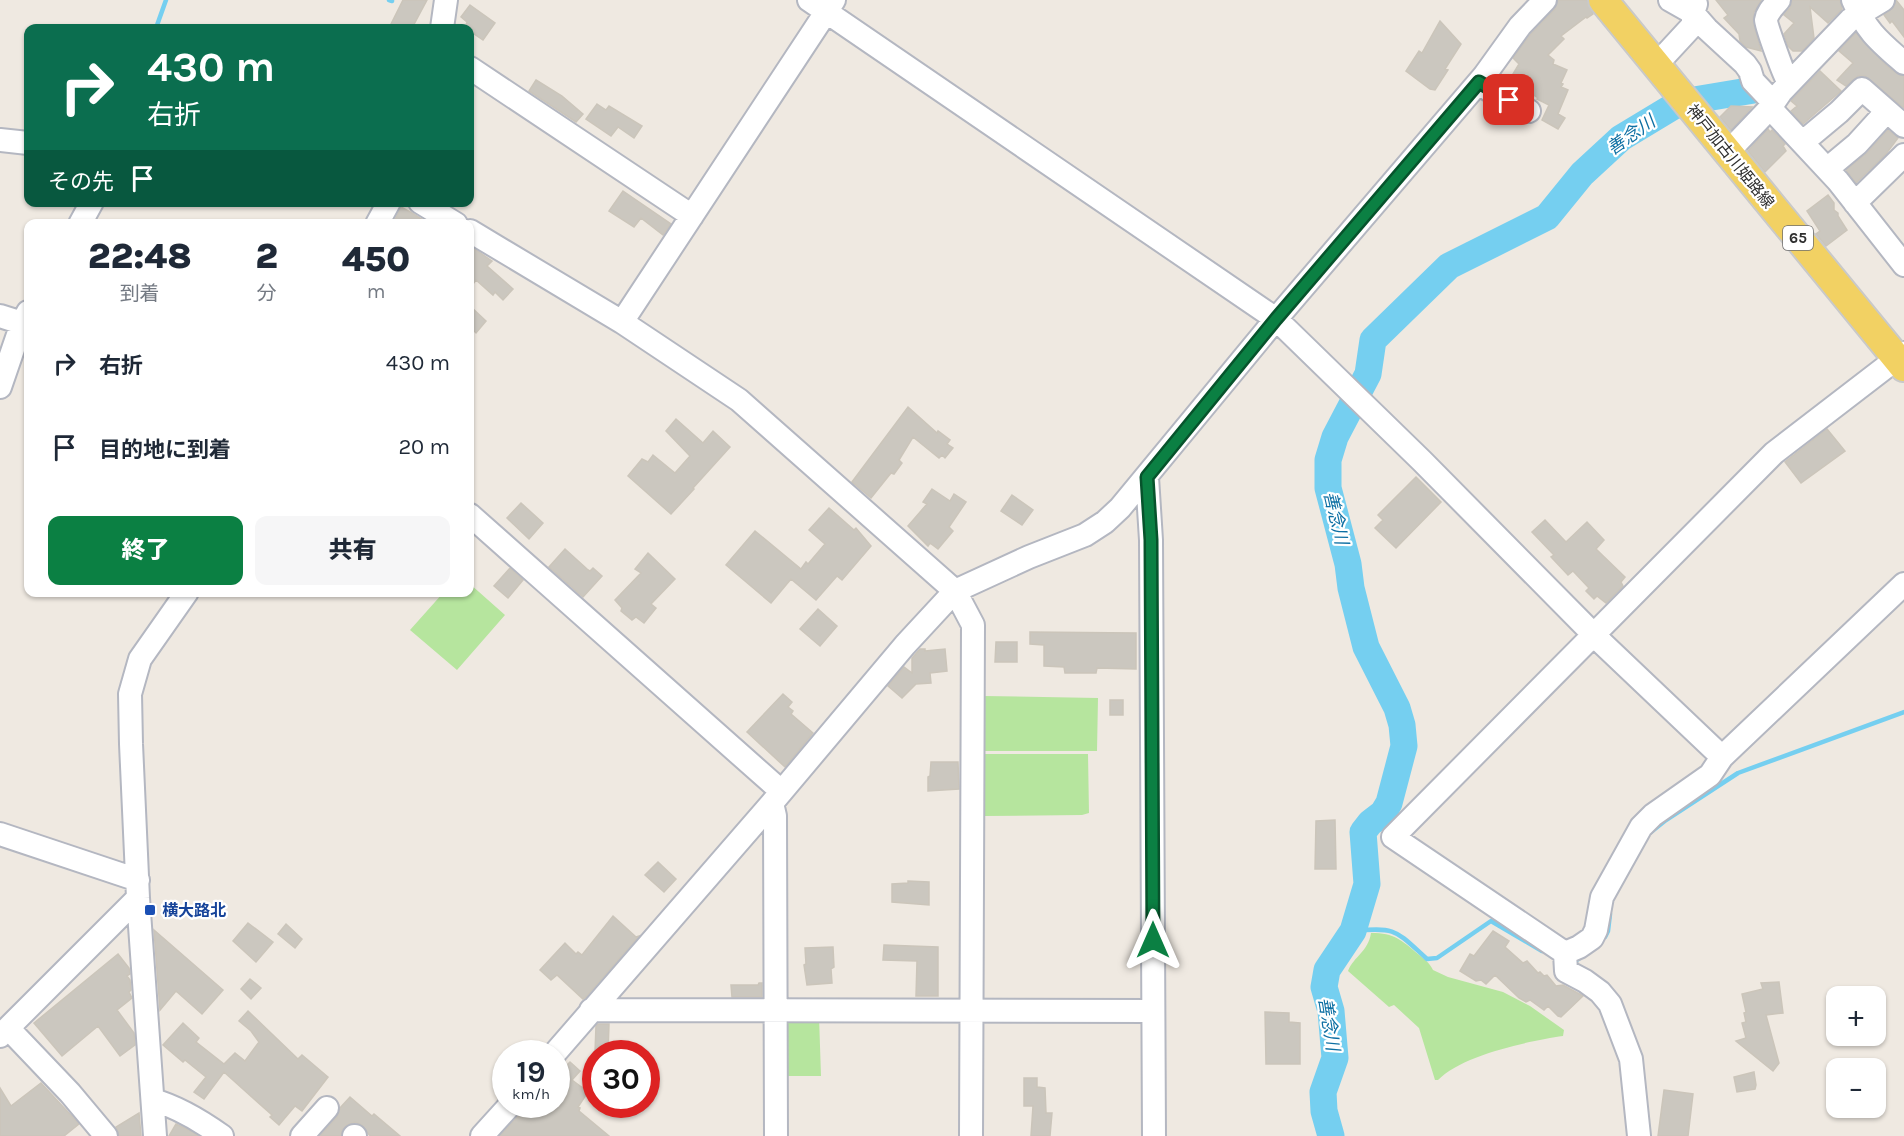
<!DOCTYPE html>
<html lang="ja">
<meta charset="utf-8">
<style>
:root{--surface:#fff;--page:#f6f6f7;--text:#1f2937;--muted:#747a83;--accent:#0b8043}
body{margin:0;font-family:Karla,"Noto Sans JP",sans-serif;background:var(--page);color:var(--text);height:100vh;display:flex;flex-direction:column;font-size:22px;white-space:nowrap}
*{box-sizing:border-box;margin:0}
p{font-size:20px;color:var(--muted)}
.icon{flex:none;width:33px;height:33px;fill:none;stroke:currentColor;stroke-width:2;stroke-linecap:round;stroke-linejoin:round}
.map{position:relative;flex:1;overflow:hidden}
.panel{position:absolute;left:24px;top:219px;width:450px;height:378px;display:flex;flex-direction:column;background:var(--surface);border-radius:12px;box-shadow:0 2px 4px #0004}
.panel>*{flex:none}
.hud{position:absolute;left:24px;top:24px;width:450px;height:183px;border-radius:12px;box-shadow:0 2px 4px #0004;background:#0b6e4f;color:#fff;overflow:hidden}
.controls{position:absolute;left:1826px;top:986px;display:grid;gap:12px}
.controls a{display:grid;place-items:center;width:60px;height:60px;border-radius:12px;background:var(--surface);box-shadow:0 2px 4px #0004;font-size:30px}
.speed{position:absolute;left:492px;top:1040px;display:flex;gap:12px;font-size:30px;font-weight:700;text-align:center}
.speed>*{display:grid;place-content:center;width:78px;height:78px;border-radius:50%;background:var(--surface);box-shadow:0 2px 4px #0004;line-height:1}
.speed small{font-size:15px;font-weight:400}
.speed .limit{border:9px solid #d22;background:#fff;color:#111}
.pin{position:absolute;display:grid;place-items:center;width:51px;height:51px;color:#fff;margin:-26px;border-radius:12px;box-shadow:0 3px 9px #0006}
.me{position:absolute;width:66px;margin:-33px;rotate:0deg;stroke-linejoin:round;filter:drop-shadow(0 0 4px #0008)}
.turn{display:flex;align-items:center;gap:21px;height:126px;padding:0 24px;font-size:27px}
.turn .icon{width:78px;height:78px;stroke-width:2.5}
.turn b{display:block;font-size:42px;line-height:51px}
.then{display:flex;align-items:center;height:57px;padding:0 24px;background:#0003;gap:12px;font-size:22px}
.eta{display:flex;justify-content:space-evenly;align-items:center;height:102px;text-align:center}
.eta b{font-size:36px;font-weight:800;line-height:42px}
.action{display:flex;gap:12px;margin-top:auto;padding:12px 24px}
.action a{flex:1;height:69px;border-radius:12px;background:var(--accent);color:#fff;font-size:24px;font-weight:800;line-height:69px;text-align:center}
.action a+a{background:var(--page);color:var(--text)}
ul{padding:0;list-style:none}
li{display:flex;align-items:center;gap:18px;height:84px;padding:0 24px}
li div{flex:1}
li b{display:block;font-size:22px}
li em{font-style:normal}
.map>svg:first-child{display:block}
.green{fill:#b6e59e}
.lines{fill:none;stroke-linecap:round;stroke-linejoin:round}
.stream{stroke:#75cff0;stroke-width:4.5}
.river{stroke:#75cff0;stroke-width:27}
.building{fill:#cbc7bf;stroke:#cbc5ba;stroke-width:1.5}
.minor-casing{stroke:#b4b7c1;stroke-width:26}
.major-casing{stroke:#c9c9c9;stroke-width:32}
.minor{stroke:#fff;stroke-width:22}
.major{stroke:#f2d163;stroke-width:28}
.route-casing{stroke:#07532c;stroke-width:15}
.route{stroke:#0b8043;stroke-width:10}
.transit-dot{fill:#1a4fb4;stroke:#fff;stroke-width:2}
.labels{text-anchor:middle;stroke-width:4.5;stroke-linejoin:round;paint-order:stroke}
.shield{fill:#fff;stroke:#6d6d6d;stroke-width:1.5}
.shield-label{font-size:15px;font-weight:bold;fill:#2e2e2e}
.street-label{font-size:16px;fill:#2e2e2e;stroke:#fff}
.transit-label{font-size:16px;font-weight:bold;fill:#164399;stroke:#fff;text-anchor:start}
.water-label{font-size:18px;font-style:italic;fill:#0d6fa3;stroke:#fff}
</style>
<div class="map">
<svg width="1904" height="1136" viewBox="0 0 1904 1136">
<rect width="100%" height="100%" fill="#efe9e1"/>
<path class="green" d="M470,584L505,615L457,670L410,630L443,593L470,592Z
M983,696L1098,698L1097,751H983Z
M984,754H1088L1089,813L1082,815L984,816Z
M1371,933C1395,933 1401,940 1418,954C1425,960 1429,962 1433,970L1448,977L1503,992L1530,1006L1564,1030L1563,1036C1529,1041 1462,1055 1438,1080H1435L1419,1028L1394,1005L1389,1007L1348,971C1354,956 1368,952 1371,933Z
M786,1014L819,1016L821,1076H781Z"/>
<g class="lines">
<path class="stream" d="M389,0L392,1
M156,28L166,0
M1651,832L1666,820L1738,773L1904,712
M1353,931C1397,927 1395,930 1427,959L1437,958L1491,921L1542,951
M1605,937L1608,931L1610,914
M1572,960H1577L1598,946"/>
<path class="river" d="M1331,1136L1324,1111L1323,1092L1335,1058L1331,1011L1324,987L1327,970L1353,931L1367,884L1363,832L1370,823L1383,813L1389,803L1404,746L1402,725L1397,708L1366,647L1351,588L1348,564L1328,488V460L1335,437L1368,374L1373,340L1449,266L1547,217L1582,174L1621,138L1674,106L1694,100L1754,90"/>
</g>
<path class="building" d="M403,0H427L412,28H389Z
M1558,0H1587L1593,14L1587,18L1586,17L1561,36L1564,39L1548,55L1554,60L1553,64L1567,70L1561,83L1563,84L1561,87L1568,90L1558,114L1565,118L1558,129L1542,120L1549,105L1537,99L1538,98L1510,79L1519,64L1513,58L1530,35L1555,9Z
M1716,0H1761L1754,12L1753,22L1761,51L1746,47L1740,41L1739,34L1724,18L1728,15Z
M1792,0H1840L1842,9L1828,23L1810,7L1814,38L1802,51H1793L1788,46L1784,34L1794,23L1784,15L1790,8Z
M1896,0L1904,10V37L1892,21L1890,23L1884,15L1894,7Z
M470,5L495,23L483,40L470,31V28H465L467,22L461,17Z
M1440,21L1461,44L1445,69L1448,70L1435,90L1430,89L1406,71L1419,51L1422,53Z
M1856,33L1886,65L1896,73L1904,76V108L1865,76H1858L1846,86L1837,80L1853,63L1839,51Z
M1820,71L1841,91L1803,124L1791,111L1797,106L1791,101Z
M536,80L562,96L583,114L576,122L529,91Z
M597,104L606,110L609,106L642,126L634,138L618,127L611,136L586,119Z
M1731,106L1752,107L1731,130L1720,117Z
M1768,129L1770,132L1772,130L1785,144L1783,146L1786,151L1765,172L1748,151Z
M1888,130L1898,138L1886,154L1856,183L1846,170L1867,153Z
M623,191L671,224L663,235L641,218L634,227L609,211Z
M1828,195L1834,203V210L1838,213V216L1847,230L1826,246L1816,234L1820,231L1807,211Z
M401,207L412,213L429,224H393Z
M470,246L492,261L487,266L513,289L503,300L495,292L493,295L476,280L470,288Z
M470,306L486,321L476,333L470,327Z
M908,407L937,433L938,431L950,440L947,444L953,448L945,458L942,455L939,458L913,437L899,460L902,463L894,474L891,473L871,498L852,482Z
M676,419L703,443L713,431L730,447L693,488L694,489L671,514L628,476L642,459L648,462L653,455L675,473L690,456L666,431Z
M1827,429L1845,451L1801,483L1785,462Z
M1416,477L1441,502L1396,548L1375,528L1383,520L1378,515Z
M932,489L950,501L954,494L966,502L949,527L953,531L938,549L930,543L928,546L908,526L927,504L923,502Z
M1012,495L1033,510L1022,525L1001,511Z
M521,503L543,523L529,539L507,518Z
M829,508L854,530L856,528L871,546L842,580L837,576L816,600L791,579L771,603L726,565L755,531L801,569L806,562L808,564L825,544L809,530Z
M1545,520L1566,542L1587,522L1604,540L1596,549L1625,577L1621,582L1623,586L1606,603L1597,596L1594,599L1586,591L1589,588L1573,571L1568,575L1551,557L1554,555L1532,532Z
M565,549L587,569L590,571L593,568L602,576L583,597L549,567Z
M648,553L675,579L651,604L656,608L644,623L636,617L632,620L621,611L622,608L615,600L641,573L635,569Z
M510,568L523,580L508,598L494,586Z
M818,609L837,626L820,646L800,629Z
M1030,632L1136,633V669L1097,668L1096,673H1065L1064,667L1044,666V645L1030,644Z
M996,642H1017V662H995Z
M920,649H925V651L945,649L947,671L930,673L931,683L916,684L902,698L888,686L904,667L912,673V658Z
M783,694L792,702L788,707L793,711L791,714L813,733L785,767L747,732Z
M1110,700H1123V715H1110Z
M931,762H958L959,789L928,791V777L930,776Z
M1335,820L1336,869H1315L1316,821Z
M658,862L676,879L664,892L645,875Z
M908,881L929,882V905L892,902V884L908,883Z
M613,916L636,937L639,936L585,998L583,999L557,975L551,980L540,970L565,943L576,954L578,952L582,955Z
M248,923L273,942L256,962L233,941Z
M286,924L302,939L295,948L278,934Z
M154,930L223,990L202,1014L176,991L160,1010Z
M1493,931L1509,941L1505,947L1523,963L1527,961L1538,973L1540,972L1544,976L1547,975L1556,986L1563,985L1583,996L1561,1017L1558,1016L1548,1006L1544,1010L1530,1000L1526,1002L1519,998L1495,975L1486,984L1481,980L1476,981L1460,971L1470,954L1474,956Z
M884,945L938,947V996H916L917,961L883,960Z
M833,947L834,967L831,969L832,983L807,985L804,965L806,964L805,948Z
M118,954L129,968L130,974L127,976L130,980L131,990L129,992L132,998L117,1010L134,1033L135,1045L120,1056L98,1026L62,1056L34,1023Z
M250,979L261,988L251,999L241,989Z
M1779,982L1783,1013L1766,1015L1779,1063L1773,1071L1736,1041L1746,1038L1742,1023L1746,1022L1744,1013L1746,1012L1742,994L1763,989L1761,983Z
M759,983H762V997H732L731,985H758Z
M248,1011L298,1059L302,1055L328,1077L302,1111L295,1106L279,1125L270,1117L272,1115L224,1072L204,1099L194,1092L206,1077L185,1060L183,1062L163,1045L183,1023L199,1038L196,1042L224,1064L235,1053L245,1061L259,1042L251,1031L239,1021Z
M1265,1012L1289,1013V1022L1300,1023V1064H1266Z
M598,1024H609L608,1052H595L596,1026Z
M570,1062L580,1071L572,1080L588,1092L578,1107L580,1108L579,1111L609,1136H500L521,1113L524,1104H528L542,1116L552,1104H556V1068L561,1071Z
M1754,1072L1756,1085L1755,1089L1737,1092L1734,1077Z
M1024,1078H1037V1087L1045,1088L1046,1113H1052L1050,1136H1031L1033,1106H1024Z
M41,1083L79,1124L64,1136H0V1088L11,1106Z
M1664,1090L1693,1094L1688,1136H1658Z
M350,1097L372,1116L374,1114L400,1136H370L362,1125L355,1122L347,1125L342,1130L341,1136H320L337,1117L340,1108Z
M139,1113L141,1136H119L116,1127Z
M176,1124L191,1131L198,1136H169Z"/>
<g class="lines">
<g class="minor-casing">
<path id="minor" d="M809,0L1276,319L1422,461L1602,643L1722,757
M1670,0L1693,13L1707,29L1745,64L1750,71L1753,81L1770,99V108L1838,181L1904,265
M1779,0C1774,6 1767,12 1766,20C1766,25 1785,79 1789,83
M1853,0C1866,31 1879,41 1904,63
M442,28L446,0
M1656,65L1693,25V13L1696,4
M470,68L692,216
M1479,82L1489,90L1529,111
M0,140L28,143
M1803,142L1839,112L1862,89L1904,126
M1728,152L1770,108L1781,92L1850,20L1883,0
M1827,169L1857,144L1887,111
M420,202L456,224
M1855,203L1904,155
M80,224L92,202
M377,224L389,202
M470,231L622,322L739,400L955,591L973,625L971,1136
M0,316L22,323
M622,322L834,0
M0,387L22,323L28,312
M1147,477L1151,540L1154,1136
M470,515L781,791
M772,803L775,816L776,1136
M0,834L138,880
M1565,953L1579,947L1592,938L1596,930L1602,897L1641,827L1653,815L1710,775L1722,757L1904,584
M591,1010L1153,1011
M8,1028L70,1093L106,1136
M0,1036L138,898
M555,1053L772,803L905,645L955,591L1029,557L1085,535L1105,522L1120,508L1276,319L1484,76L1520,26L1545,0
M153,1100C178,1107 201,1121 222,1136
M155,1136L138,898L131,744L130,694L140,659L187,592
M302,1136L327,1108
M354,1136H355
M482,1136L511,1104
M1639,1136L1631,1059L1610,1004L1600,992L1585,981L1566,971L1565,953L1393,837L1774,453L1904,353"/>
</g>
<g class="major-casing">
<path id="major" d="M1603,0L1904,367"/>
</g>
<use href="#minor" class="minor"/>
<use href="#major" class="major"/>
</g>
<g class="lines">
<g class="route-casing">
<path id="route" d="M1153,940L1151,540L1147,477L1276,319L1479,82L1509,100"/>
</g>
<use href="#route" class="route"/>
</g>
<rect class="transit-dot" x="144" y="904" width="12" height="12" rx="3"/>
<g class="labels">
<rect class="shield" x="1783" y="226" width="30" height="24" rx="4.5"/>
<g class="shield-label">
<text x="1798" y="243">65</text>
</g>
<g class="street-label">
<text transform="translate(1731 156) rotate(51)" y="6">神戸加古川姫路線</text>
</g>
<g class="transit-label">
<text x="162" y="916">横大路北</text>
</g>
<g class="water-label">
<text transform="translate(1631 135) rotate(-35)" y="6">善念川</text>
<text transform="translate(1336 518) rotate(77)" y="6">善念川</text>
<text transform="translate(1329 1024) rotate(81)" y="6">善念川</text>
</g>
</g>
</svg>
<div class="controls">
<a>+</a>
<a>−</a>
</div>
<div class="speed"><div>19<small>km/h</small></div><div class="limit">30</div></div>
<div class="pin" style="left:1509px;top:100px;background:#d93025"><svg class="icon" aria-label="arrive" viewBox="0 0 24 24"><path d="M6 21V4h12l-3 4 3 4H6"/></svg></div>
<svg class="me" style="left:1153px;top:940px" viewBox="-20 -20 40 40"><path d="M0-17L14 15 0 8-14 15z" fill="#0b8043" stroke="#fff" stroke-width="4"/></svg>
<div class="hud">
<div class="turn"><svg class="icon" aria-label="right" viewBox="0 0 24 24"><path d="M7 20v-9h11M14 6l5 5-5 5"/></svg><div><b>430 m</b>右折</div></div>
<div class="then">その先<svg class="icon" aria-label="arrive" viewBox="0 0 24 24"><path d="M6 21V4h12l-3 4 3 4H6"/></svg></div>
</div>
<section class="panel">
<div class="eta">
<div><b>22:48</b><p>到着</p></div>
<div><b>2</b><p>分</p></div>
<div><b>450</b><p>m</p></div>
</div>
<ul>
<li><svg class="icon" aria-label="right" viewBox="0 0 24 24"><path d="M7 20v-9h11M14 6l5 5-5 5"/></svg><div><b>右折</b></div><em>430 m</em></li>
<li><svg class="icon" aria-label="arrive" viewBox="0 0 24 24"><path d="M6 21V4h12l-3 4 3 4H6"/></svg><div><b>目的地に到着</b></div><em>20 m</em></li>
</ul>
<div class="action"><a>終了</a><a>共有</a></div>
</section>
</div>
